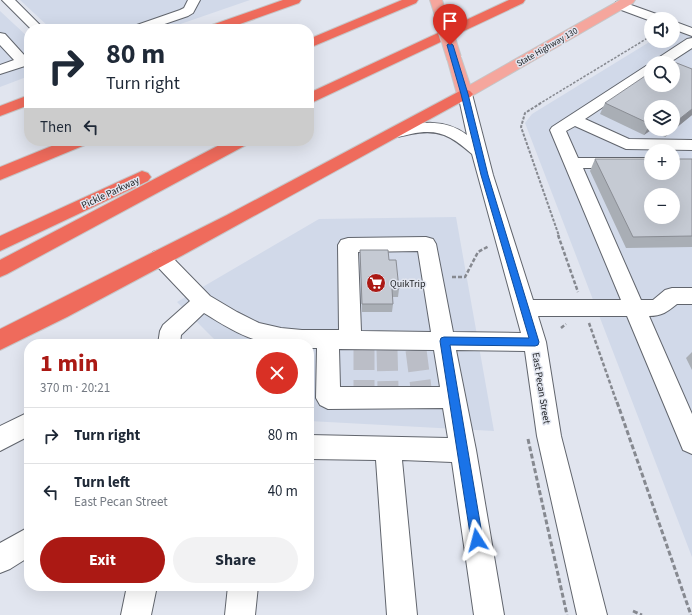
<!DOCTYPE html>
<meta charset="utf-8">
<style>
:root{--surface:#fff;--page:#f2f2f3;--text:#1f2937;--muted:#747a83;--line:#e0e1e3;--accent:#ab1914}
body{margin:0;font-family:"Source Sans 3",sans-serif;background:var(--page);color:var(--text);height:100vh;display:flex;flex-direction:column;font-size:15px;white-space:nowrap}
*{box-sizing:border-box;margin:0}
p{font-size:13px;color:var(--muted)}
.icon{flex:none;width:22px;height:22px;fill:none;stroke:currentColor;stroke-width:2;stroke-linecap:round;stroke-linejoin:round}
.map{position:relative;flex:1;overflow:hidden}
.panel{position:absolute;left:24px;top:339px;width:290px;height:252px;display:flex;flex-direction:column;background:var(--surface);border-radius:16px;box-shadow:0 4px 16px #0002}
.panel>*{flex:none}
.banner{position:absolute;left:24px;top:24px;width:290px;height:122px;border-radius:16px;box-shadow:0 4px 16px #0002;background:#fff;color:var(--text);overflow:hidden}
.tools{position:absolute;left:644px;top:12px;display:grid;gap:8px}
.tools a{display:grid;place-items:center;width:36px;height:36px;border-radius:50%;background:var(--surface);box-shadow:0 4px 16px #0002;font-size:20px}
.pin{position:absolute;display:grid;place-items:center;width:34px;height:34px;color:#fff;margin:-41px -17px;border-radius:50% 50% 50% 0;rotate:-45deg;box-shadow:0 0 4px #0007}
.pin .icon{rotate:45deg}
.me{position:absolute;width:44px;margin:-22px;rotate:351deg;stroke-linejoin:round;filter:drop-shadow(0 0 3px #0008)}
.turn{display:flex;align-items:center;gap:14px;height:84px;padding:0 16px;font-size:18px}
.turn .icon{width:52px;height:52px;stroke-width:2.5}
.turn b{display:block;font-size:28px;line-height:34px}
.then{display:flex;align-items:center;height:38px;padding:0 16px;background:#0003;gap:8px;font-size:15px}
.round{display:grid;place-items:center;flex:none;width:42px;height:42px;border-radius:21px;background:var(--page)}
.summary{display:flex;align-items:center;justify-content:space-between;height:68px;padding:0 16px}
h1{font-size:24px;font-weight:700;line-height:30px;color:var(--accent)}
.button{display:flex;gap:8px;margin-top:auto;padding:8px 16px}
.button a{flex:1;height:46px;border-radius:24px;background:var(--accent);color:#fff;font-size:16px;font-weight:700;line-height:46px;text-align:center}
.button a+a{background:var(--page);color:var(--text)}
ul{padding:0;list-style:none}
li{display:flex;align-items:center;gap:12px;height:56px;padding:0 16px;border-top:1px solid var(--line)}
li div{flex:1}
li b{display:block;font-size:15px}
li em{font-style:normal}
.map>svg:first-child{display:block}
.built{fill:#d1d9e9;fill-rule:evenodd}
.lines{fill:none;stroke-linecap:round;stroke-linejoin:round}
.minor-tunnel{stroke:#bbbec7;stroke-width:21;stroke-dasharray:21 10;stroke-linecap:butt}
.minor-casing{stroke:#61656d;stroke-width:2}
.major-casing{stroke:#c6c6c7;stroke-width:2}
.highway-casing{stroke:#c6c6c7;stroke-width:2}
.path-far3{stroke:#868990;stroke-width:1.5;stroke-dasharray:2.5 1.5;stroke-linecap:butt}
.path-far2{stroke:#868990;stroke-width:2;stroke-dasharray:3 1.5;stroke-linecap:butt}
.path-far1{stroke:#868990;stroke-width:2.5;stroke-dasharray:4 2;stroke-linecap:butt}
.path{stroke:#868990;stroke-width:3;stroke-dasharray:5 2.5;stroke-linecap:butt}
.minor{fill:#fff;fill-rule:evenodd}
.major{fill:#f5a69d;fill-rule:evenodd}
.highway{fill:#ef6b5c;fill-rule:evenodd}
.major-bridge-casing{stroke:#c6c6c7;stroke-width:16;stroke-linecap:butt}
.major-bridge{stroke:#f5a69d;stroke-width:14}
.wall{fill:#a9aeb5;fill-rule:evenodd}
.shaded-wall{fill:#8a8d94}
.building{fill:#c5cad3;stroke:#8a8d94;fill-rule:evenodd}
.route{fill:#1a73e8;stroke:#114b97}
.labels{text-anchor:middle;stroke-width:3;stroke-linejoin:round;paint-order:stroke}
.far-street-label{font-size:9px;fill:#222427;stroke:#e1e5ef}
.street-label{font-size:10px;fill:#222427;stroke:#e1e5ef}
.poi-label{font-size:10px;fill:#222427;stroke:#e1e5ef;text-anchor:start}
</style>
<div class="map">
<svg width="692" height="615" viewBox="0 0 692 615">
<rect width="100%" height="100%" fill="#e1e5ef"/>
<path class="built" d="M20,0H250L166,29H51Z
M0,11L29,38V76L0,87Z
M681,23L692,27V557L525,123L532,114L651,41H673V28ZM651,63H673V85H651ZM651,107H673V129H651ZM651,151H673V173H651ZM651,195H673V217H651Z
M456,217L494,431L309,421V344H219L177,302L319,219Z"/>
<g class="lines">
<path class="minor-tunnel" d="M364,349V389
M387,350L388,388
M416,350L421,388"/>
<g class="minor-casing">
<path id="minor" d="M2,0H15L44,29H31Z
M188,0H200L193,13L188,16L150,29H132L134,26L180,10L184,8Z
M620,1L662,16L664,19H651V21L616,8L614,5L616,2Z
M673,21L692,28V36L673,29Z
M0,33L5,34L25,56L29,55L28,65L0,74V65L14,60L0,45Z
M692,38V48L669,63H653L655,60L687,39Z
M651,65V75L585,119L629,139L692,140V150L626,149L575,126L566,131L578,158H651V168H583L641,300H653L665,290L672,288H692V304H677C667,312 662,316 649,316L692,414V454L683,450L627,316H538L546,342L561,436L607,615H577L537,436L525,351L456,350L476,450L504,615H474L452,462L402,460L417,615H387L376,460L309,459V435L448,438L443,408L328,409L320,405L316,398L317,348H309V344C297,344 284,346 272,344C247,340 225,326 204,313L181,335L180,344H158L160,331L163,325L190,301L153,262L150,257L153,252L160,250L167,252L210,296L237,312L259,323L281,328L302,330H339L338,245L341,240L348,238L426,237L433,239L436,244L453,332L521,333L472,154C451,136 439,128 411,134C403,136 397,138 389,136L387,133L389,130L395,128C420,122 445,118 467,135L458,94L460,91L465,90L470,91L472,94L493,175L533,300H621L550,130L552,127L646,66ZM418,251L431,332L361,331L358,252ZM339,349L434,350L440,387H340Z
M29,412V436L0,451V426Z
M29,527V557L10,569L0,573V543Z
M127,586H157L151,615H121Z
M228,586H258L255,615H225Z"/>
</g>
<g class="major-casing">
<path id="major" d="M430,0H442L448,19L447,22H437Z
M620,0H635L633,3L470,97L465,99L460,97L457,94L447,58L449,55L454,54L459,55L461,58L470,85Z"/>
</g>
<g class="highway-casing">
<path id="highway" d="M283,0H301L299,3L226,29H207L209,26Z
M402,0H418L416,3L309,48V39Z
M509,0H525L523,3L309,104V93Z
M465,89L470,91L473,94L470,97L183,255L67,317L0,350V329L227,215L460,91Z
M29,95V105L0,116V106Z
M64,141H87L85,145L0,180V167Z
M227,141H248L246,145L7,274L0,277V260Z
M142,171L148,173L151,177L148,181L0,251V236Z"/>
</g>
<path class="path-far3" d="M539,104L651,36"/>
<path class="path-far2" d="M541,103L525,113L521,127L559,236"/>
<path class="path-far1" d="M558,235L578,292
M452,277H465L478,252L489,246
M589,323L617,403
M561,328L566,324"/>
<path class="path" d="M617,402L691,615
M528,439L567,615
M633,611L642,615"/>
<use href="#minor" class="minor"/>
<use href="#major" class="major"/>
<use href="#highway" class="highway"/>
<g class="major-bridge-casing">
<path id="major-bridge" d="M442,19L454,58"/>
</g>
<use href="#major-bridge" class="major-bridge"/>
</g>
<path class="wall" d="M692,69V115L665,137L651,130L644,135L600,114L605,103ZM651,107H673V129H651Z
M595,159H692V247L626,248L590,171Z
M360,250L389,260L399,289L398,297H392L393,304L392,312H362Z
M692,352V370L686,358Z"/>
<path class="shaded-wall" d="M692,109V115L665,137L669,129H673V124Z
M651,123V129H652L651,130L644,135L650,124Z"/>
<path class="building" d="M669,60L692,69V109L673,124V107H651V123L650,124L605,103L651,72V85H673V63H664Z
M595,159H651V173H673V159H692V236L633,237ZM651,195H673V217H651Z
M360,250H388L389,260H396L399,289H392L393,304H362Z"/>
<path class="route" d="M450,43L453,45L468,94L488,175L539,342L538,345L535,346L450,345L483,540L481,544L477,546L473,544L471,540L440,341L441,338L444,337L529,338L481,175L461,94L447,45Z"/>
<defs>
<g id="supermarket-disc" transform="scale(1)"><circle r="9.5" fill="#ab1914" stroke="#e1e5ef"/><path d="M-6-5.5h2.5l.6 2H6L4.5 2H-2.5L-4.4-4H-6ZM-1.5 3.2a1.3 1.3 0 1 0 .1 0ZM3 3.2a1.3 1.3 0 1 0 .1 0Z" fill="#fff"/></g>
</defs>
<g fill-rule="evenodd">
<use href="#supermarket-disc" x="376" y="283"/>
</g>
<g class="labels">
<g class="far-street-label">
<text transform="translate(547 47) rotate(-30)" y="3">State Highway 130</text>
</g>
<g class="street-label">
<text transform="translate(110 192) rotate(-25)" y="4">Pickle Parkway</text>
<text transform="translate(542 388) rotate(81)" y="4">East Pecan Street</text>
</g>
<g class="poi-label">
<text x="390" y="287">QuikTrip</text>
</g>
</g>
</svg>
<div class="tools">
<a><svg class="icon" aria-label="sound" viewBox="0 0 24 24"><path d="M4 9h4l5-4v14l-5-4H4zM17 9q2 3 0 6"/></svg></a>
<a><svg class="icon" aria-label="search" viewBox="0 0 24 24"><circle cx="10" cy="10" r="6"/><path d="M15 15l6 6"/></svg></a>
<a><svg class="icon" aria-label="layers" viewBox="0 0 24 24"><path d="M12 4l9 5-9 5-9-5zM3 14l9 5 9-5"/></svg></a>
<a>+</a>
<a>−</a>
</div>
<div class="pin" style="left:450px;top:45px;background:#d93025"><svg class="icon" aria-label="arrive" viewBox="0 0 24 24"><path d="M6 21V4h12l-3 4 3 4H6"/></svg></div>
<svg class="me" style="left:477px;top:540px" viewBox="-20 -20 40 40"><path d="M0-17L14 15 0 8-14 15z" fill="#1a73e8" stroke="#fff" stroke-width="4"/></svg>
<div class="banner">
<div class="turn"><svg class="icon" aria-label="right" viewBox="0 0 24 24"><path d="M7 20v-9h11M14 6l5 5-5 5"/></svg><div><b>80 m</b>Turn right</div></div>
<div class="then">Then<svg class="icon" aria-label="left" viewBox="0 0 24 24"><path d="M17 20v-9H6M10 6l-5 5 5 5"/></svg></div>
</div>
<section class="panel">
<div class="summary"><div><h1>1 min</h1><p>370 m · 20:21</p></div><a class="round" style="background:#d93025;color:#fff"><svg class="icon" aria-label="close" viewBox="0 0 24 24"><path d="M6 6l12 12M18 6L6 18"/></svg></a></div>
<ul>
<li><svg class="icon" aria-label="right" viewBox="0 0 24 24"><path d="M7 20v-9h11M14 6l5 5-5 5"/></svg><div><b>Turn right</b></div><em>80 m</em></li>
<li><svg class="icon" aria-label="left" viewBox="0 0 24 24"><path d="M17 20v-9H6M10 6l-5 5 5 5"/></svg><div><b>Turn left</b><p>East Pecan Street</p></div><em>40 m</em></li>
</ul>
<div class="button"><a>Exit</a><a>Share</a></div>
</section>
</div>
